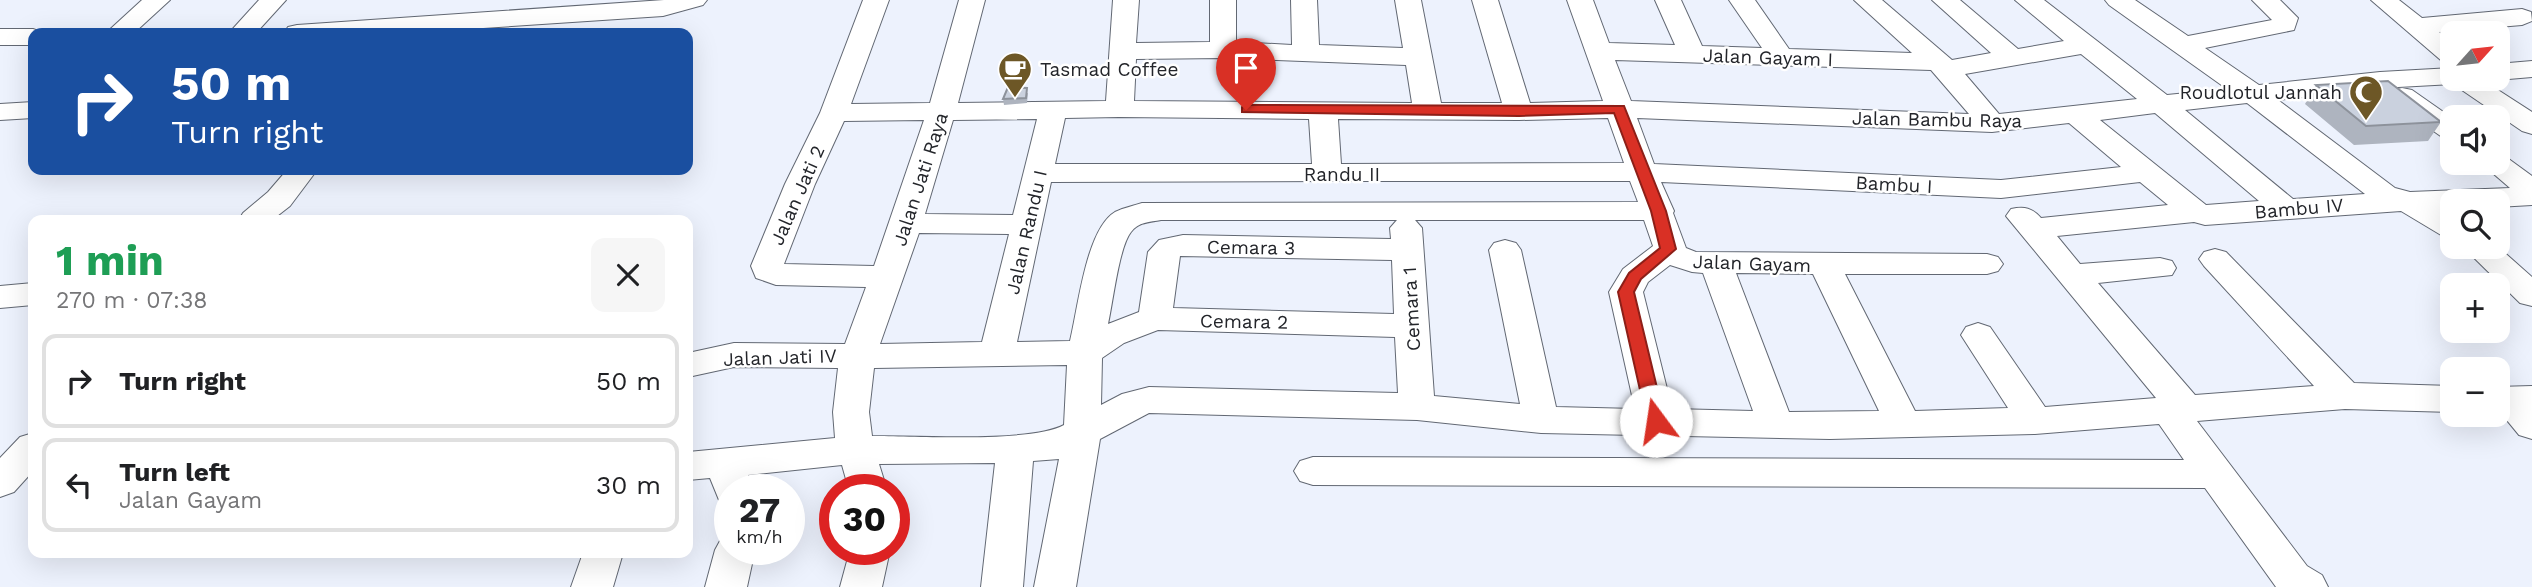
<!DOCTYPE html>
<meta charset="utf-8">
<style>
:root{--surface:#fff;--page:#f6f6f6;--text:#202124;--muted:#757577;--line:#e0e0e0}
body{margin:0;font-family:"Work Sans",sans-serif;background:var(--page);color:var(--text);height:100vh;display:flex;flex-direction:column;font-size:26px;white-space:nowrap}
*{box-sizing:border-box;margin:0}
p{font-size:23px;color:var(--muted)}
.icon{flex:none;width:38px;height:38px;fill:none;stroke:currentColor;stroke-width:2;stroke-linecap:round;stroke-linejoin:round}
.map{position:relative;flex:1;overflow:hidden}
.drawer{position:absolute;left:28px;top:215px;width:665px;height:343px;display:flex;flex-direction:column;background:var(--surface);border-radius:14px;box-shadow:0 7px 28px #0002}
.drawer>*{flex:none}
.guide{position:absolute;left:28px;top:28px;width:665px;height:147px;border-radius:14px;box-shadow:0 7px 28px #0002;background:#1a4fa0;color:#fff;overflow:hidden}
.needle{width:46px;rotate:63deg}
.tools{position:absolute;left:2440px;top:21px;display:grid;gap:14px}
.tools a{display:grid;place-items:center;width:70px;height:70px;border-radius:14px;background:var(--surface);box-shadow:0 7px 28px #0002;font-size:35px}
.speed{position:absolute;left:714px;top:474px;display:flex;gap:14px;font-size:35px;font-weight:700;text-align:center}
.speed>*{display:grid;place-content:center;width:91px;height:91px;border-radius:50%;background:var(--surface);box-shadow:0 7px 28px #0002;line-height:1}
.speed small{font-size:18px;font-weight:400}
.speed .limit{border:10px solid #d22;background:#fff;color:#111}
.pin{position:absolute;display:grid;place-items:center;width:60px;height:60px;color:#fff;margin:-72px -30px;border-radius:50% 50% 50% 0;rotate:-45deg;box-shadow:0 0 7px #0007}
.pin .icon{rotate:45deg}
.me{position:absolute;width:77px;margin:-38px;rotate:346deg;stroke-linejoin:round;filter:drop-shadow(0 0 5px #0008)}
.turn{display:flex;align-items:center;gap:24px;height:147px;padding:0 28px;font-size:32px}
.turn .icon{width:91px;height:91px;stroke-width:2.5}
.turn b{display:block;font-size:49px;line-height:60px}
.round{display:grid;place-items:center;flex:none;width:74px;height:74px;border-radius:14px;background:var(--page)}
.head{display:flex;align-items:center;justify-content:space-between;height:119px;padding:0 28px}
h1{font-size:42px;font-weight:700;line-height:52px;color:#1e9e55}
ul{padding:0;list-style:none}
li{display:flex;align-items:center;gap:21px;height:94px;margin:0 14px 10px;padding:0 14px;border:4px solid var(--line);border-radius:14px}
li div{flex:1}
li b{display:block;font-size:26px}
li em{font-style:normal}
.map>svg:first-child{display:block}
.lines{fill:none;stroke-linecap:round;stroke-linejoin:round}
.minor-casing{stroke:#626873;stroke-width:2}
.minor{fill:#fff;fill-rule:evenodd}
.wall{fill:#aeb4bf}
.building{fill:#cad1de;stroke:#8d929b;stroke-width:2}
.route{fill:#d93025;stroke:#8d1f18;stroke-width:2}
.labels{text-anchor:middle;stroke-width:5;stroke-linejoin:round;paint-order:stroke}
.street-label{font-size:19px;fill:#23252a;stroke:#fff}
.poi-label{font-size:19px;fill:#23252a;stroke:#fff;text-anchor:start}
</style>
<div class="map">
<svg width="2532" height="587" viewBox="0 0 2532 587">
<rect width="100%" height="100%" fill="#edf2fd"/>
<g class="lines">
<g class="minor-casing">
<path id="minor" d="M142,0H170L134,33H106Z
M259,0H286L256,33H229Z
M664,0H707L703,5L663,16L407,33H284L288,27L297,25Z
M863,0H889L851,104L930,103L959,0H985L958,103L1106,101L1113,0H1139L1136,43L1210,42V0H1236V42L1292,45L1291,0H1317L1319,45L1403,48L1395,0H1421L1441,103H1502L1472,0H1498L1530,103L1603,101L1567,0H1593L1609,43L1675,45L1655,0H1681L1702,46L1762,48L1729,0H1755L1789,49L1912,53L1854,0H1882L1952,60L1991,53L1932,0H1960L2018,49L2064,41L2015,0H2044L2167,95L2227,89L2109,5L2105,0H2135L2188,36L2272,20L2252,0H2280L2298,18L2294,30L2205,48L2259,85L2380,72L2452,68V79H2481L2532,112V134L2522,131L2453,84L2380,88L2278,100L2395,188L2410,192L2510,188L2481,163H2497V154L2506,157L2532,176V205L2497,207V201H2452V209H2443L2452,215V238L2441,235L2401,211L2205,225L2194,222L2057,236L2080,264L2160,258L2172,261L2176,268L2172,275L2098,283L2195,395L2314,386L2204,266L2199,259L2204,252L2215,249L2226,252L2354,383L2452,386V412L2345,409L2197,421L2307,566L2322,575L2328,587H2276L2205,488L1313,485L1300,481L1294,471L1300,461L1313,457L2184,460L2159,424L2035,434L1830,439L1541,433L1417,420L1149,413L1100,439L1076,587H1034L1059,459L1033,461L1023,587H981L995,463L879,464L887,490H849L842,465L748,475L752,490H730V504L719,500L710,478L688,480V452L835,438L833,412L838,368L734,367L688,377V353L734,343L845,344L866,287L776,285L756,278L751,266L785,184L820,113ZM2081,54L2137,99L1999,114L1965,74ZM1223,58L1406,65L1412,103L1134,101L1136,59ZM1615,60L1931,70L1969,114L1631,101ZM2247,103L2365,194L2293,199L2185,110ZM2155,113L2259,201L2206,205L2100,120ZM1119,117L1309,119L1312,164H1055L1065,118ZM1608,118L1624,163L1341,164L1338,119L1519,120ZM1637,118L1992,132L2069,123L2121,167L2001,180L1654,164ZM1037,119L1013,215L925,214L953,120ZM924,120L874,266L784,264L815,184L844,121ZM1333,181H1630L1638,202L1142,203C1133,206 1123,208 1115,212C1086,229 1078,309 1070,341L1017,342L1051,182ZM1661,182L2001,198L2140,182L2168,205L2041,218C2032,208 2025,206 2011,209L2006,216L2156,398L2045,407L1990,327L1978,323L1966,327L1961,335L2008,408L1915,411L1845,274H1987L1998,271L2003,264L1998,257L1987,254L1696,252L1686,248L1673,213L1674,211ZM1161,220H1397L1390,228L1391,239L1183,235L1159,240L1148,252L1139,312L1108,324C1113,302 1119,247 1131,232C1138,222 1150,222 1161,220ZM1415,220H1644L1653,246L1623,269L1609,292L1635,409L1556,407L1521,250L1516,243L1505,240L1494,243L1489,250L1520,404L1434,396L1422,228ZM919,233L1009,234L982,342L880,344ZM1180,256L1392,260L1394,314L1173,308ZM1670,265L1692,272L1703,273L1753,411L1672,409L1643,292L1648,282ZM1736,273L1813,274L1879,411L1789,412ZM1158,330L1395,337L1398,393L1149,387L1122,394L1101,405L1102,358L1124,343ZM1067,365L1064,425C1031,443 915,436 872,436L869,412L874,368Z
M2371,0H2399L2422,18L2522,9L2531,12L2532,21L2522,25L2439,32L2452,42V64L2443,62Z
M0,29H33L44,33H33V45H0Z
M2532,61V77L2497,80L2491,79H2497V64Z
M2402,88L2412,90L2452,118V140L2442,137L2392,102L2388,96L2392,90Z
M33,102V118L0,120V104Z
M287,170H317L290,206L272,220H239L243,213L268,192Z
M2497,246L2532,277V306L2520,303L2463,247Z
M33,283V305L0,308V286Z
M2532,386V439L2519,435L2501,413H2497V387Z
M33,433V471L14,492L0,497V458L20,437Z
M730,536V550H755L747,587H705L715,550L721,539Z
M850,550H890L882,587H840Z
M583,553H623L613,587H571Z"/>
</g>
<use href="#minor" class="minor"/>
</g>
<path class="wall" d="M2316,85L2441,122L2428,141L2354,145L2305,104Z
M1028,93L1027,103L1004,105L1003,99Z"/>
<path class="building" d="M2388,81L2441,122L2366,126L2316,85Z
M1008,87L1027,88L1026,98L1003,99Z"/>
<path class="route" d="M1246,105L1624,106L1666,211L1676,249L1641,279L1634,292L1665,421L1662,426H1650L1647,421L1618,292L1629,273L1660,248L1651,211L1614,113L1519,116L1242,112V107Z"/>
<defs>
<g id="cafe-pin" transform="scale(1.75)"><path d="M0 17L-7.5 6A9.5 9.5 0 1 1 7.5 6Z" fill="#6d5726" stroke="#fff"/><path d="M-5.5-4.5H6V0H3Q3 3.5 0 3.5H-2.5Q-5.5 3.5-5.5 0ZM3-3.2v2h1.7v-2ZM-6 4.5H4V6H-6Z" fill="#fff"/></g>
<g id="mosque-pin" transform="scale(1.75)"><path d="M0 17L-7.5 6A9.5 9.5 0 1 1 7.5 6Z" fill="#6d5726" stroke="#fff"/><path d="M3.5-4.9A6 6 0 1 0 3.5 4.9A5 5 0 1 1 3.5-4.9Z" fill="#fff"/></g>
</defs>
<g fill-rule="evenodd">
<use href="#cafe-pin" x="1015" y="69"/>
<use href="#mosque-pin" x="2366" y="92"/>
</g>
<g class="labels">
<g class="street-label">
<text transform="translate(1768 57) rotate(2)" y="7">Jalan Gayam I</text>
<text transform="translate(1937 119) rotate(1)" y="7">Jalan Bambu Raya</text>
<text x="1342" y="181">Randu II</text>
<text transform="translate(920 179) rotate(-72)" y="7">Jalan Jati Raya</text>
<text transform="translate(1894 184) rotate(3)" y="7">Bambu I</text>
<text transform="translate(797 195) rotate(-66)" y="7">Jalan Jati 2</text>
<text transform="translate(2299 208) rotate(-5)" y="7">Bambu IV</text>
<text transform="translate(1026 232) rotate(-77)" y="7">Jalan Randu I</text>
<text transform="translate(1251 247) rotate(1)" y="7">Cemara 3</text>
<text transform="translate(1752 263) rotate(2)" y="7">Jalan Gayam</text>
<text transform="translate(1411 309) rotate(-93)" y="7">Cemara 1</text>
<text transform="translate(1244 321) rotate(1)" y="7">Cemara 2</text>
<text transform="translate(780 357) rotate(-2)" y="7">Jalan Jati IV</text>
</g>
<g class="poi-label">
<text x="1040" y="76">Tasmad Coffee</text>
<text x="2342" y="99" text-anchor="end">Roudlotul Jannah</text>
</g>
</g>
</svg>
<div class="tools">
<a><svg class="needle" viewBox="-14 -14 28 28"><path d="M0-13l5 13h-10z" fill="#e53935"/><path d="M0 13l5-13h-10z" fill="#757577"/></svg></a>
<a><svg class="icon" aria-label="sound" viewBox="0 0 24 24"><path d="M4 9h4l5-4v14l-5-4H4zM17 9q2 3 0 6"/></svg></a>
<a><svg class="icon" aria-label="search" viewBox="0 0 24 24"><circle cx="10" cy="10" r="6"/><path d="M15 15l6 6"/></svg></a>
<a>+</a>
<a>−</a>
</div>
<div class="speed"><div>27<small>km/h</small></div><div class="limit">30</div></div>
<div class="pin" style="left:1246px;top:110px;background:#d93025"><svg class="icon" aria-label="arrive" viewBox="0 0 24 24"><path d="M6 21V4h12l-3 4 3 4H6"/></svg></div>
<svg class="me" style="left:1656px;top:421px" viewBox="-20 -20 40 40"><circle r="19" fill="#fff"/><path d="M0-13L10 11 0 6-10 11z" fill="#d93025"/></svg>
<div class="guide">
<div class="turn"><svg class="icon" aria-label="right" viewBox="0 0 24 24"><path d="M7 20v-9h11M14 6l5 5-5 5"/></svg><div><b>50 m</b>Turn right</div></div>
</div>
<section class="drawer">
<div class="head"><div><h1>1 min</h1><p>270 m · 07:38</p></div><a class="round"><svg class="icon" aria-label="close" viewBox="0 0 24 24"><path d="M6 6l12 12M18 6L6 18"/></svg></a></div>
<ul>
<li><svg class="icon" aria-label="right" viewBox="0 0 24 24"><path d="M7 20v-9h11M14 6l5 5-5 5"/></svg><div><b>Turn right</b></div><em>50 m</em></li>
<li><svg class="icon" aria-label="left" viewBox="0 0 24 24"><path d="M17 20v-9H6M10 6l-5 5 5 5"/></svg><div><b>Turn left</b><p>Jalan Gayam</p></div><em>30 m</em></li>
</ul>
</section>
</div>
